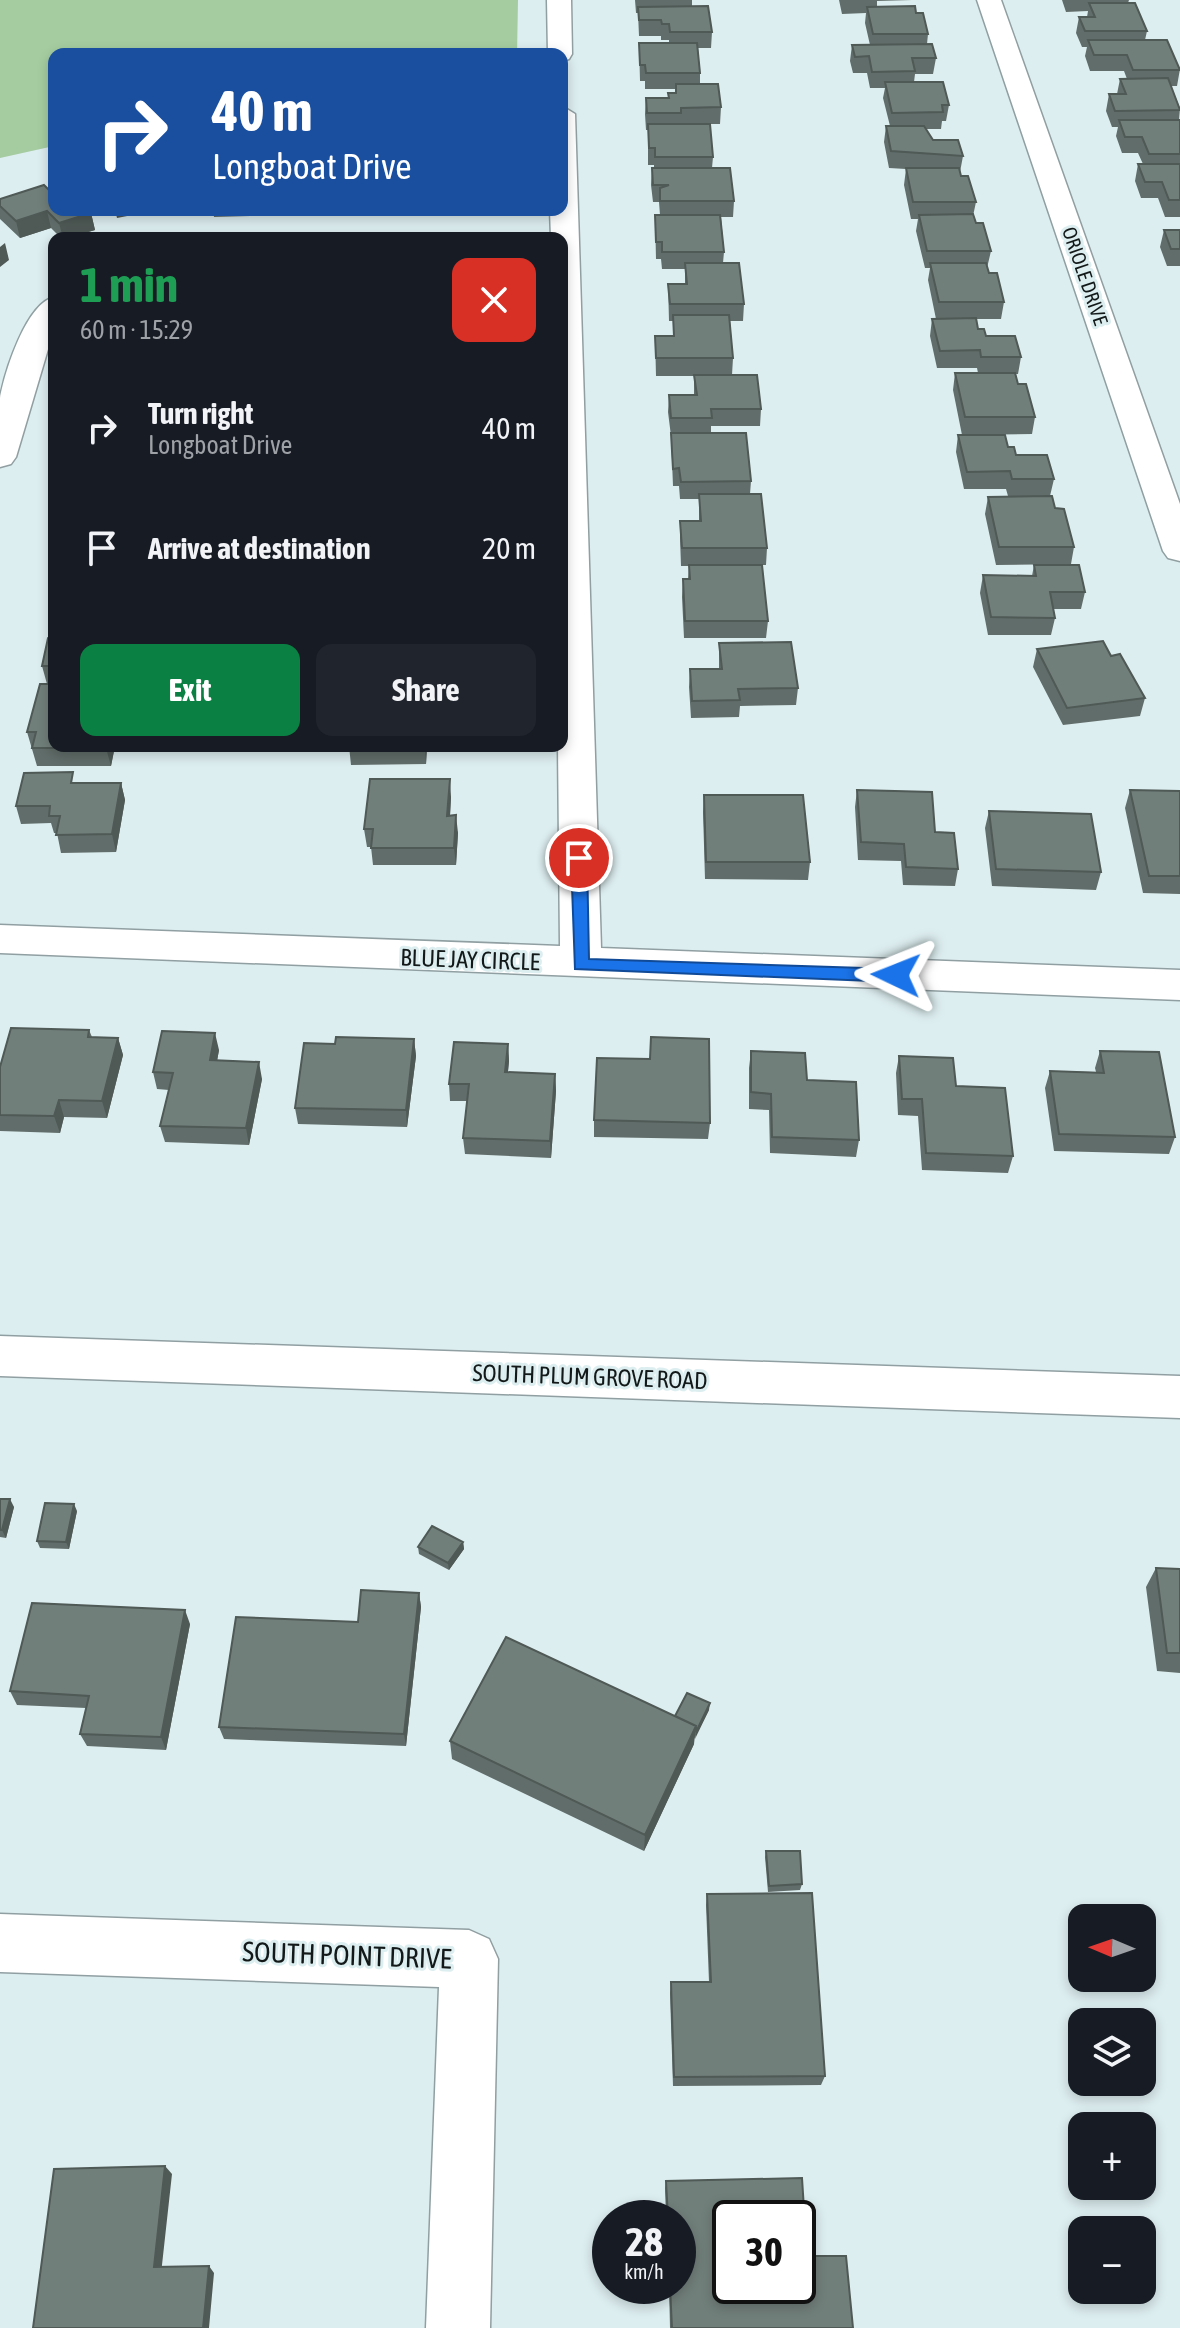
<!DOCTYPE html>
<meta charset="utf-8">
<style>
:root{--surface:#171b24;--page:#20242c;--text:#f1f3f6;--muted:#9ea1a6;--accent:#0b8043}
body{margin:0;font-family:"Asap Condensed",sans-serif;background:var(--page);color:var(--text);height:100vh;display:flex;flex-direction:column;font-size:30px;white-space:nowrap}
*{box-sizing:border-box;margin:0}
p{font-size:26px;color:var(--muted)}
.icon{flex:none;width:44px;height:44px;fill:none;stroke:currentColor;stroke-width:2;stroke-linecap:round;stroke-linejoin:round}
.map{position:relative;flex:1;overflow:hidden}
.panel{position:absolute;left:48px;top:232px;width:520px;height:520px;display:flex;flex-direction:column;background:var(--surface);border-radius:16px;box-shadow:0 4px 12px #0003}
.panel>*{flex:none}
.top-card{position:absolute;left:48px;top:48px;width:520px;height:168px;border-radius:16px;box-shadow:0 4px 12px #0003;background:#1a4fa0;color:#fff;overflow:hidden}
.needle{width:52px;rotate:272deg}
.controls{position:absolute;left:1068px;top:1904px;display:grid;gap:16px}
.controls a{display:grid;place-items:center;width:88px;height:88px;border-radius:16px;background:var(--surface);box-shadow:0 4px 12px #0003;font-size:40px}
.speed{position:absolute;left:592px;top:2200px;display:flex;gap:16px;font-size:40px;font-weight:700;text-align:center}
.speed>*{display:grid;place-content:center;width:104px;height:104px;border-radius:50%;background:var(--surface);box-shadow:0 4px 12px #0003;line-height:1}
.speed small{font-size:20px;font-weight:400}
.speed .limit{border:4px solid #111;border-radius:12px;background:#fff;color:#111}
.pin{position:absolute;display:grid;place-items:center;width:68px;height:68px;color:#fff;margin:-34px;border:4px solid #fff;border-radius:50%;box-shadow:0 2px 8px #0007}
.me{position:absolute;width:88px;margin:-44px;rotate:272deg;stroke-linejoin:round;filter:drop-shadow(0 0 6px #0008)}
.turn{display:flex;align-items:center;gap:28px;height:168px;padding:0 32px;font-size:36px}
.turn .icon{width:104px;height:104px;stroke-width:2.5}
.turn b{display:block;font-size:56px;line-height:68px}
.round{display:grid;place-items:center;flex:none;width:84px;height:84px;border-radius:16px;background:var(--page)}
.head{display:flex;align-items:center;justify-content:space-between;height:136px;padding:0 32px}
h1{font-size:48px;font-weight:700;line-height:60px;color:#1e9e55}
.action{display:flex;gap:16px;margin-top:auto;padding:16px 32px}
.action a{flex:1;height:92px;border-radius:16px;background:var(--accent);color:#fff;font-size:32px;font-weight:700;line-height:92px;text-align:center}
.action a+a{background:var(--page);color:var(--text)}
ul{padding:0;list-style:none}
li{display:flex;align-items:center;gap:24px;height:120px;padding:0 32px}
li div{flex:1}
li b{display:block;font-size:30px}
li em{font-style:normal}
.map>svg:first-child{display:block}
.green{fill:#a5cca1}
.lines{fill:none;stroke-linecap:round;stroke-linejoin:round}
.street-casing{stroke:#909fa2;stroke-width:3}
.secondary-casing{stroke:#909fa2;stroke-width:3}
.street{fill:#fff;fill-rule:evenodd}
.secondary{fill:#fff;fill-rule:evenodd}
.wall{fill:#616d6a}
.shaded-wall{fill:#4f5956}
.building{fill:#717f7b;stroke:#4f5956;stroke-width:2;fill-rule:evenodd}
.route{fill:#1a73e8;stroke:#114b97;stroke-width:2}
.labels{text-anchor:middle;stroke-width:6;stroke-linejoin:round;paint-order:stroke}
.far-street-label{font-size:20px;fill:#131919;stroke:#ddeef0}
.street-label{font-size:24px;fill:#131919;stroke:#ddeef0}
.near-street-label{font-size:28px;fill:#131919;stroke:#ddeef0}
</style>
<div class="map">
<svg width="1180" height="2328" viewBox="0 0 1180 2328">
<rect width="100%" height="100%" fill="#ddeef0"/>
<path class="green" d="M0,0H518L517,54H54V146L0,158Z"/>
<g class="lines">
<g class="street-casing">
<path id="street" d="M547,0H571L572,54L569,59L562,61V54H548Z
M977,0H1001L1180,504V561L1168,558L1163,551Z
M562,106L575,114L601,948L1180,970V1000L0,953V925L560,946L558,746H562V238H551L550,210H562Z
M54,297V329L16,457L11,464L0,467C0,445 0,419 0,398C5,371 26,304 54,297Z
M0,1914L469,1930L489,1939L498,1959L490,2328H426L439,1987L0,1972Z"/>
</g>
<g class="secondary-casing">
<path id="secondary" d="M0,1336L1180,1376V1418L0,1376Z"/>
</g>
<use href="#street" class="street"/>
<use href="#secondary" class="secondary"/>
</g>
<path class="wall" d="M635,0H692V6L712,32L711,48H698L700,73V84L721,107L720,124H697L713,157L712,168L734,201L733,217H721L724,252L723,263L744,304L743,321H730L733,358L732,375L761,409L760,426H711V433L751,481L750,494L767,548L766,565H762L768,621L766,638H684L682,597L683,579H688L689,566H681L680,538V521H699V499H680L679,486H673L671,436L668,412L669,395H694V376H656L655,336H673V321H669L668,284H685V269H662L661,259H656L655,215H660L659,202H653L651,185L652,168H654V165H648V130H646L645,114L646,98H668L675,93V89H645V81H640L639,43H669V40H661V36H639L638,13H636Z
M839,0H912L877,1V7L916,13L928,34L927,44L936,58L933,74H915L914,82L949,105L946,121H942L941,129H926L933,140L963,156L960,172L961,176L976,202L973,216L976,223L991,251L987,268L989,273L1004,302L1001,319H976L978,329L986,336L1021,357L1018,374H1016L1018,384L1035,417L1032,434L962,435L953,390L955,373H978L977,368H937L930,336L932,319H936L928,280L930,268H925L916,231L918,219H911L904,185L906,169L889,168L884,142L886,126H890L883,98L885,88H870L867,73H853L850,61L852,45H870L865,23L866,13L842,14Z
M1062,0H1129L1128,3L1147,31L1145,40L1180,69L1177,86H1171L1180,108L1179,120H1180V217H1165L1158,198H1141L1135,181L1138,164H1143L1138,153H1122L1116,136L1118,127H1112L1106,111L1109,94H1117L1120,79H1127L1124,71H1090L1085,56L1087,47H1082L1076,33L1079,17H1087L1088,11L1066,12Z
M0,199L54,210L91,213L95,230L68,238H61L51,228L20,238L0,219Z
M213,210H251L250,216L214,217Z
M306,210H380V215H307Z
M437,210H473L472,215H437Z
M1164,230H1180V266H1167L1160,247Z
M958,435L1008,447L1016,455L1054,479L1050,496L1074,547L1071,564L996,565L985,514L988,497L1008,496L1006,489H964L956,452Z
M1034,565L1085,592L1081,609H1053L1055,618L1051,635H988L980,593L983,575L1032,576Z
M54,637V684H47L42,666Z
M719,643L798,688L796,705L740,706L739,717L691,718L689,687L690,669H719Z
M1037,649L1111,656L1145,698L1140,716L1063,725L1033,667Z
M40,684L115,746L111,766H37L27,732Z
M349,746H427L426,764L351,765Z
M76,783H121L125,800L116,852L61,853L57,833H54L51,823L21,824L16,806Z
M857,790L935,832L958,869L955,886L903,885L901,861L858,860L855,807Z
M1130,790L1180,791V894L1143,893L1125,808Z
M704,795L810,862L808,880L705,879L703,812Z
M451,797L450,816L458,833L456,865H373L371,847H367L364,829Z
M989,811L1101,872L1096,890L992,886L985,828Z
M89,1030L92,1037L118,1038L123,1055L107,1118L64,1117L60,1133L0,1131V1067Z
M414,1039L416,1056L407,1127L298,1124L295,1108L335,1044Z
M508,1044L509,1061L508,1072L555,1074L556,1091L551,1158L465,1154L463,1138L467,1101H450L449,1084Z
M219,1050L217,1061L262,1079L249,1145L165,1142L160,1126L169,1090L157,1089L153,1072Z
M751,1051L807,1080L859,1140L856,1157L770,1153L769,1110L749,1109V1068Z
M1100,1051L1175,1137L1169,1154L1054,1151L1045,1088L1050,1071L1096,1072L1095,1068Z
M899,1056L956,1086L1013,1156L1008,1173L922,1170L918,1116L898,1115L896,1073Z
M594,1120L710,1123L708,1139L594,1137Z
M0,1499L14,1507L6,1538L0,1537Z
M77,1511L69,1549L40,1548L37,1541Z
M463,1542L464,1549L449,1570L419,1554L418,1547Z
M1156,1568L1180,1569V1673L1157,1671L1146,1587Z
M419,1593L421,1607L406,1746L224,1739L219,1727L358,1622Z
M190,1624L166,1750L87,1746L80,1734L86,1708L17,1705L10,1691Z
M709,1710L694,1739V1744L644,1851L452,1759L450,1741L675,1716Z
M766,1851L802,1884L800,1890L768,1892L765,1857Z
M707,1894L825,2076L821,2085L673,2086L670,1993L671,1982H709L706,1905Z
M666,2181L807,2256L853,2328H670L669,2286H678V2218H666L665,2188Z"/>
<path class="shaded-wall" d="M115,210H158L117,218Z
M47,211L51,228L20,238L16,221Z
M91,213L95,230L68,238H63L59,223Z
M5,243L9,260L0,267V247Z
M107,746H115L111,766L106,748Z
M425,746H427L426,764Z
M450,779L451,797L449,833L447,816Z
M121,783L125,800L116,852L112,834Z
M456,815L458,833L456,865L454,848Z
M215,1033L219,1050L214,1077L210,1060Z
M118,1038L123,1055L107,1118L102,1101Z
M414,1039L416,1056L407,1127L406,1110Z
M508,1044L509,1061L506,1089L505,1072Z
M259,1062L262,1079L249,1145L246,1128Z
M555,1074L556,1091L551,1158L550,1141Z
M59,1100L64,1117L60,1133L54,1116Z
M10,1499L14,1507L6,1538L2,1530Z
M74,1504L77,1511L69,1549L66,1542Z
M463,1542L464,1549L449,1570L448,1563Z
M419,1593L421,1607L406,1746L404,1734Z
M185,1610L190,1624L166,1750L161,1737Z
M710,1703L709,1710L695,1739L696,1732Z
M696,1726L694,1744L644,1851L645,1835Z
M165,2166L172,2174L161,2274L154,2267Z
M209,2266L214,2273L209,2328H203Z"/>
<path class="building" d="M1089,3H1135L1147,31H1085L1079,17H1095Z
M708,6L712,32H670L669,24H662L661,20H639L638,7Z
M915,6L916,13H923L928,34H873L867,7Z
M1088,40H1167L1180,70H1133L1127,55H1094Z
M639,43H697L700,73H646L645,65H640Z
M932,44L936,58H912L915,71L872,72L869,56L855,57L852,45Z
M1168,78L1180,110L1115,111L1109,94H1126L1120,79Z
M885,82H943L949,105H942L943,112L892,113Z
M676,84H718L721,107L681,108V113H647L646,98H669L668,93H676Z
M1119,120H1180V154H1149L1142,137H1125Z
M648,124H710L713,157H655V148H649Z
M886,126H924L933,140H958L963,156L891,151Z
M1138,164H1180V200H1169L1162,182H1145Z
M652,168H730L734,201H660V188L669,185H653Z
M906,168H959L961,176H968L976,202H913Z
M44,185L54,195V210H88L91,213L59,223L47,211L16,221L0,206V199Z
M973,214L976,223H983L991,251H927L919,215Z
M655,215H720L724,252H662V242H656Z
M1164,230H1180V249H1171Z
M685,263H739L744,304H670L668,284H687Z
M930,263H986L989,273H997L1004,302H939Z
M673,315H729L733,358H656L655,336H674Z
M976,318L978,329H984L986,336H1015L1021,357H981L980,350L940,351L932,319Z
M955,373H1015L1018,384H1026L1035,417H965Z
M694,375H757L761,409H711L712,418H671L669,395H697Z
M671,433H746L751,481L681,482L679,468L673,469Z
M958,435H1005L1008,447H1014L1016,455H1047L1054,479H1012L1010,471L967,472Z
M699,494H761L767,548H682L680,521H701Z
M1052,496L1055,508L1064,509L1074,547H999L988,497Z
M689,565H762L768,621H685L683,579H690Z
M1034,565H1079L1085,592H1050L1055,618L991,617L983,575L1036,576Z
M54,637V666H42L48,638Z
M1103,641L1111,656L1120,654L1145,698L1067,708L1037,649Z
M791,642L798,688L738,689L740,700L692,701L690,669H722L719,643Z
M40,684H54V746H107L106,748H32L36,732H27Z
M73,772L71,783H121L112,834L56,835L60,816H49L50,806H16L24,773Z
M370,779H450L447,816L456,815L454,848H371L373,829H364Z
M857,790L932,792L935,832L954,833L958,869L906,867L904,844L861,842Z
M1130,790L1180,791V876H1149Z
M704,795H803L810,862H706Z
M989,811L1091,814L1101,872L996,869Z
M11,1028L89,1030L88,1037L118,1038L102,1101L59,1100L54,1116L0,1115V1067Z
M162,1031L215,1033L210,1060L259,1062L246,1128L160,1126L173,1073L153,1072Z
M336,1037L414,1039L406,1110L295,1108L304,1043L335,1044Z
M651,1037L709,1039L710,1123L594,1120L597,1058L650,1059Z
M454,1042L508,1044L505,1072L555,1074L550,1141L463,1138L469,1084H449Z
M751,1051L805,1053L807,1080L856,1082L859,1140L772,1137L771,1094L751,1092Z
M1100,1051L1159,1052L1175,1137L1059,1134L1050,1071L1104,1073Z
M899,1056L953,1058L956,1086L1005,1088L1013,1156L926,1153L922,1099H902Z
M0,1499H10L2,1530H0Z
M45,1503L74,1504L66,1542L37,1541Z
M432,1526L463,1542L448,1563L418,1547Z
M1156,1568L1180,1569V1653H1167Z
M361,1590L419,1593L404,1734L219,1727L236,1617L358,1622Z
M32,1603L185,1610L161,1737L80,1734L89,1696L10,1691Z
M506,1637L696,1726L645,1835L450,1741Z
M687,1693L710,1703L696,1732V1726L675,1716Z
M766,1851H800L802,1884L769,1886Z
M812,1893L825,2076L674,2077L671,1982H711L707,1894Z
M165,2166L154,2267L209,2266L203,2328H33L54,2169Z
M802,2178L807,2256H846L853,2328H672L670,2286H678V2218H668L666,2181ZM730,2218H798V2286H730Z"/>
<path class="route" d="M579,853L587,858L589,959L896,969L905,975L896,982L575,969L571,858Z"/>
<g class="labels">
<g class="far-street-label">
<text transform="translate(1085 276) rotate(71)" y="7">ORIOLE DRIVE</text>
</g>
<g class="street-label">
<text transform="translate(470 960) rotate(2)" y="8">BLUE JAY CIRCLE</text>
<text transform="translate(590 1377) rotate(2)" y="8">SOUTH PLUM GROVE ROAD</text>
</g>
<g class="near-street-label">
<text transform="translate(347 1955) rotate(2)" y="10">SOUTH POINT DRIVE</text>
</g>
</g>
</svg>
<div class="controls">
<a><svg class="needle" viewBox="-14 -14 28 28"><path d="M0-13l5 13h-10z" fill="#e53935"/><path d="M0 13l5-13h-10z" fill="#9ea1a6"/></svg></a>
<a><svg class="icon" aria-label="layers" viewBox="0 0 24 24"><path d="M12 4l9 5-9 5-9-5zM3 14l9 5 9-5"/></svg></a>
<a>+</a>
<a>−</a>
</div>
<div class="speed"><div>28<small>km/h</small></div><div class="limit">30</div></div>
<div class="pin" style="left:579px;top:858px;background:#d93025"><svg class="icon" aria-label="arrive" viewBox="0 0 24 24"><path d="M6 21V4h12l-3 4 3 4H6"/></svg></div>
<svg class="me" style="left:896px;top:975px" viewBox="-20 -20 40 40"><path d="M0-17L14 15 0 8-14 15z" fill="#1a73e8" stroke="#fff" stroke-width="4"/></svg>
<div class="top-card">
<div class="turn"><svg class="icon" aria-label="right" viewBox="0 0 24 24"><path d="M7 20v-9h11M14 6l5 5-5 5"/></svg><div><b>40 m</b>Longboat Drive</div></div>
</div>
<section class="panel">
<div class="head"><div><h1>1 min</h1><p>60 m · 15:29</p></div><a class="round" style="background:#d93025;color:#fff"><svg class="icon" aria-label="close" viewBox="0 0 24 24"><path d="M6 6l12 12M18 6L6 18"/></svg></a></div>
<ul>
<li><svg class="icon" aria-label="right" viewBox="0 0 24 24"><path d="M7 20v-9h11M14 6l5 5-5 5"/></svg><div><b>Turn right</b><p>Longboat Drive</p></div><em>40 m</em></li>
<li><svg class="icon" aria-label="arrive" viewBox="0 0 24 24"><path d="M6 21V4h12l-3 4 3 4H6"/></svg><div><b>Arrive at destination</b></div><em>20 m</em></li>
</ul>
<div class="action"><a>Exit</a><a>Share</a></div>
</section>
</div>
